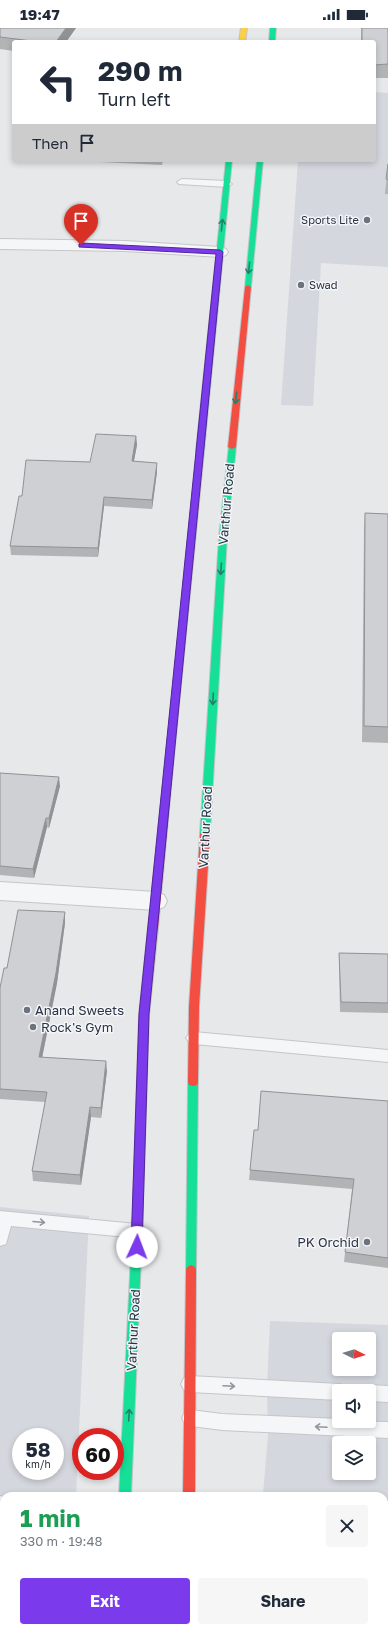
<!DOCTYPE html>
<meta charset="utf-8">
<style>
:root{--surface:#fff;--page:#f6f6f7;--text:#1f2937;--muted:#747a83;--accent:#7c3aed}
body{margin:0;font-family:"Golos Text",sans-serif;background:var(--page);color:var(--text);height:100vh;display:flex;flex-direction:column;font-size:15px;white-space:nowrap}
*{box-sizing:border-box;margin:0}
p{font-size:13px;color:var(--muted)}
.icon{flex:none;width:22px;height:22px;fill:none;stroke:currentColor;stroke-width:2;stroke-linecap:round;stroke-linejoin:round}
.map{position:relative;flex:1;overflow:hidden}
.drawer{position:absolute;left:0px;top:1464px;width:388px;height:140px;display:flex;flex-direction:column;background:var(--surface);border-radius:12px 12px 0 0;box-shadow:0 2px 6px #0003}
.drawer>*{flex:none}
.hud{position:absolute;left:12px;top:12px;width:364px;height:122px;border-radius:4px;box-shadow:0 2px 6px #0003;background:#fff;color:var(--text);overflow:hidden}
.needle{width:26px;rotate:95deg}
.controls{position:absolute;left:332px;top:1304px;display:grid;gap:8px}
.controls a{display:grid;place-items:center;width:44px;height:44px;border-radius:4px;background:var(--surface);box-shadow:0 2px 6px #0003;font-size:20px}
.speed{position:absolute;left:12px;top:1400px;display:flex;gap:8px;font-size:20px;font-weight:700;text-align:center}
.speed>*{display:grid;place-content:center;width:52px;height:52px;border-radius:50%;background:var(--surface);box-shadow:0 2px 6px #0003;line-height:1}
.speed small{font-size:10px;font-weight:400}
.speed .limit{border:6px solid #d22;background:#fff;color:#111}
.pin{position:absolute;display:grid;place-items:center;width:34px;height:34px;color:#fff;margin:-41px -17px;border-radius:50% 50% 50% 0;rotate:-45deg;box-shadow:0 0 4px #0007}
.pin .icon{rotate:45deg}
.me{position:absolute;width:44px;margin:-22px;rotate:2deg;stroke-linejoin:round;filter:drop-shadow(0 0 3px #0008)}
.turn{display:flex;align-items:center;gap:14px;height:84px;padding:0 20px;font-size:18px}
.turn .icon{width:52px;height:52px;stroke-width:2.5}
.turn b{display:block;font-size:28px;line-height:34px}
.then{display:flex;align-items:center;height:38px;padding:0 20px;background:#0003;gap:8px;font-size:15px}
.round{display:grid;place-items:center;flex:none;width:42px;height:42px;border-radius:4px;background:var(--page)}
.headline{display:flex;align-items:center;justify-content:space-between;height:68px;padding:0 20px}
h1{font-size:24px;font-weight:700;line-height:30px;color:#1e9e55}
.primary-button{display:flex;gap:8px;margin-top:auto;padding:8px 20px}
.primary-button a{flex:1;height:46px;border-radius:4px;background:var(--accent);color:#fff;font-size:16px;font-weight:700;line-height:46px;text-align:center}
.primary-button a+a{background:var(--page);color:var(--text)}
.status{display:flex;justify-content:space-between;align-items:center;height:28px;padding:0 20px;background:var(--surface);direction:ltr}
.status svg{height:11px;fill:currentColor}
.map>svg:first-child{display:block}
.built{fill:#d4d7dd;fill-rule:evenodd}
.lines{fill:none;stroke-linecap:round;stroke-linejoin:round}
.lane-casing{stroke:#c4c6c8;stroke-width:2}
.street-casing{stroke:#c4c6c8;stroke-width:2}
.fast-casing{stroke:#c2c5c8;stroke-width:2}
.slow-casing{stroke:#c2c5c8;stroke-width:2}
.jam-casing{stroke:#c2c5c8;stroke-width:2}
.lane{fill:#f5f6f7;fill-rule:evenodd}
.street{fill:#f5f6f7;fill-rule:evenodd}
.fast{fill:#16e098;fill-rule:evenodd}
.slow{fill:#ffcf43;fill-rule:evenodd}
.jam{fill:#f24e42;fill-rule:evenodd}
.wall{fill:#b1b3b5}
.shaded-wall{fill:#909294}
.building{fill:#ced0d3;stroke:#909294}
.oneway{stroke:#22816a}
.oneway2{stroke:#90959e}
.route{fill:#7c3aed;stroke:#51269a}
.poi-dot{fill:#6c737f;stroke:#f4f6f9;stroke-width:1.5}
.labels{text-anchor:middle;stroke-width:3;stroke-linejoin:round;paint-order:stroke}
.far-poi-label{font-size:11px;fill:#2b3445;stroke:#f4f6f9;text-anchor:end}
.street-label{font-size:13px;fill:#2b3445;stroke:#f4f6f9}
.poi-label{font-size:13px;fill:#2b3445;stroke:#f4f6f9;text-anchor:start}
</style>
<div class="status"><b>19:47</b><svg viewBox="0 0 49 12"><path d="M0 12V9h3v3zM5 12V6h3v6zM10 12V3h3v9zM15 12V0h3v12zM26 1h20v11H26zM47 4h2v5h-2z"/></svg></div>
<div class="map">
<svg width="388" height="1604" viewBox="0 0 388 1604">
<rect width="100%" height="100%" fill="#e6e8ea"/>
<path class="built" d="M374,64L388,65V239L321,235L313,378L281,377L298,132H374Z
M0,1179L89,1188L76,1468H4V1493L0,1492ZM21,1409H55V1443H21Z
M270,1293L388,1297V1485L384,1484V1468H275L263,1466L268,1408L267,1360ZM339,1311H369V1341H339ZM339,1363H369V1393H339ZM339,1415H369V1445H339Z"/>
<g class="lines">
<g class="lane-casing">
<path id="lane" d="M182,151L227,153L232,156L227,159L179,156L177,154Z
M194,1004L388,1022V1034L194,1016L189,1014L186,1010L189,1006Z
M0,1183L137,1196L143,1198L145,1203L143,1208L137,1210L11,1198L6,1216L0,1218Z
M190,1348L339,1356L345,1358L347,1363H339V1372L190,1364L184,1362L181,1356L184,1350Z
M369,1357L388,1358V1374L369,1373V1363H361L363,1359Z
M191,1382L222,1386L339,1391V1393L388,1394V1410L222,1402L191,1398L185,1396L182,1390L185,1384Z
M0,1468L4,1469V1487L0,1486Z"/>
</g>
<g class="street-casing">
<path id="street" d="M0,211L125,213L220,219L226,221L228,224L226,227L220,229L125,223L0,221Z
M0,854L156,864L164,867L167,873L164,879L156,882L0,872Z"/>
</g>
<g class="fast-casing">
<path id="fast" d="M270,0H276L275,14H269Z
M226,132H232L204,423L200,425L196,423Z
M257,132H263L251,259L248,261L245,259Z
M229,417H232L236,419L227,509L210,806L205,809L200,806L219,509Z
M193,1050L197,1051L198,1054L196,1242L195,1245L191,1247L187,1245L186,1242L188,1054L189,1051Z
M137,1202L141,1204L142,1207L131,1468H119L132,1207L133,1204Z"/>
</g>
<g class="slow-casing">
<path id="slow" d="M241,0H247L245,14H239Z
M197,421H203L204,423L174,727L170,730L166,727Z
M153,896L156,897L158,900L149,987L142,1207L141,1210L137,1212L133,1210L132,1207L139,987L148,900L150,897Z
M113,1600H125V1604H113Z"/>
</g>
<g class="jam-casing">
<path id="jam" d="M248,257L251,259L236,419L232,421L228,419L245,259Z
M170,724L174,727L158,900L156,903H150L148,900L166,727Z
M205,803L210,806L199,979L198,1054L197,1057L193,1058L189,1057L188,1054L189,979L200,806Z
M191,1237L195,1239L196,1242L195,1468H183L186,1242L187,1239Z
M180,1600H192V1604H180Z"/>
</g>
<use href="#lane" class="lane"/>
<use href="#street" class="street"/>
<use href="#fast" class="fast"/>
<use href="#slow" class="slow"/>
<use href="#jam" class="jam"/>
</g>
<path class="wall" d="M0,0H76L66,14H14V23L0,21Z
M361,0H388V50H374V14H361Z
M80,132H163L162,137L80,133Z
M388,136V166H385Z
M136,408L137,417L134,433L157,435V444L152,481L104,478L98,529L11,527L10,518L22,468L90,434Z
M365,485L388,486V715L362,714L364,501Z
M0,745L60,758L49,800L47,799L34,850L0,847Z
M65,884V895L57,955L42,1030L107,1043L101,1090L91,1089L81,1157L33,1153L32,1143L45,1074L0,1071V960L7,940Z
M339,925L388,926V985L340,984L339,935Z
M388,1073V1240L344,1234L352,1161L249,1152L250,1142L258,1102Z
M4,1542V1588L0,1587V1557Z"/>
<path class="shaded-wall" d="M66,0H76L66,14H56Z
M136,408L137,417L132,442V433Z
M157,435V444L152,481V472Z
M104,469V478L98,529V520Z
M59,749L60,758L49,800V790Z
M46,790L47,799L34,850L33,841Z
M65,884V895L57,955L40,1040L39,1029Z
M106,1033L107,1043L101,1090V1080Z
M90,1079L91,1089L81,1157L80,1147Z"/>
<path class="building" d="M0,0H66L56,14H40L0,9Z
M362,0H388V36L374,37V14H362Z
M388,136V152L386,151Z
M96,406L136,408L132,433L157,435L152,472L104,469L98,520L10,518L19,468H22L26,432L90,434Z
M365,485L388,486V699L364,698Z
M0,745L59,749L49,790H46L33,841L0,838Z
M18,882L65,884L56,945L39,1029L106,1033L101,1080L90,1079L80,1147L32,1143L47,1064L0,1061V960L4,940H7Z
M339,925L388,926V975L341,974Z
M261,1063L388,1073V1230L345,1224L354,1151L250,1142L254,1102H258Z
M4,1542V1580L0,1579V1557Z"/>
<defs><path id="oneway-shaft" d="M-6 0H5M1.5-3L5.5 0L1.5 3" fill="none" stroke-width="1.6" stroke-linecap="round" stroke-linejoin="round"/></defs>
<g class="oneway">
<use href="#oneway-shaft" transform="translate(222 197) rotate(-84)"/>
<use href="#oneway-shaft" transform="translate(249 240) rotate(96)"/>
<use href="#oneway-shaft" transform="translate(236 370) rotate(96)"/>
<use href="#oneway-shaft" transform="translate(221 541) rotate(94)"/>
<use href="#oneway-shaft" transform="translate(213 671) rotate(93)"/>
<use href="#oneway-shaft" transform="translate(129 1387) rotate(-87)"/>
</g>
<g class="oneway2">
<use href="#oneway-shaft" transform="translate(39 1194) rotate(5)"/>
<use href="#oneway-shaft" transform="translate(229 1358) rotate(3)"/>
<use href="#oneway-shaft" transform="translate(321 1399) rotate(-177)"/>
</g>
<path class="route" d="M81,215L220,222L223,224L149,986L142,1219L141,1222L137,1224L133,1222L131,1219L139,986L216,226L79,219V216Z"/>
<g class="poi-dot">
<circle cx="367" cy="192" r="4"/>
<circle cx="301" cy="257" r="4"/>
<circle cx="27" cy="982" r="4"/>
<circle cx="33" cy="999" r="4"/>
<circle cx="367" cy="1214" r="4"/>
</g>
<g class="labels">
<g class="far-poi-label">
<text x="359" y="196">Sports Lite</text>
<text x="309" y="261" text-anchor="start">Swad</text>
</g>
<g class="street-label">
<text transform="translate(226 476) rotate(-85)" y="5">Varthur Road</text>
<text transform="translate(205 799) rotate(-87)" y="5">Varthur Road</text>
<text transform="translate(133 1302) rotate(-87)" y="5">Varthur Road</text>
</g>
<g class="poi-label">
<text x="35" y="987">Anand Sweets</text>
<text x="41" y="1004">Rock's Gym</text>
<text x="359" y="1219" text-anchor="end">PK Orchid</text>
</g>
</g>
</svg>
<div class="controls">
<a><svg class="needle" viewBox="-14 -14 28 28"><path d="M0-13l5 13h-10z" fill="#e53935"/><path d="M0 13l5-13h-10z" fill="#747a83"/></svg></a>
<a><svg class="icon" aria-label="sound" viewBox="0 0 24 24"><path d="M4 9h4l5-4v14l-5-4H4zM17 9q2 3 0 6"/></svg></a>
<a><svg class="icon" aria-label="layers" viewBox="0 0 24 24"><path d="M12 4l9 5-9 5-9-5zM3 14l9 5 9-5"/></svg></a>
</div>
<div class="speed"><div>58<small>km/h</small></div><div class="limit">60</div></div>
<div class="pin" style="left:81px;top:217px;background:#d93025"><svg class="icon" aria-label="arrive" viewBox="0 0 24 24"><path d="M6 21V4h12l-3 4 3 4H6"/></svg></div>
<svg class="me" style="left:137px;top:1219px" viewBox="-20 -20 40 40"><circle r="19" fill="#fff"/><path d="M0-13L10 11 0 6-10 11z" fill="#7c3aed"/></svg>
<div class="hud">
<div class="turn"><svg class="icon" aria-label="left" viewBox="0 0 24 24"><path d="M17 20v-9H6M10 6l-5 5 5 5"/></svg><div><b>290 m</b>Turn left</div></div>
<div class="then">Then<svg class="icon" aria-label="arrive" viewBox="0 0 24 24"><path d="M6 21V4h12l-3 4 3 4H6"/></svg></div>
</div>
<section class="drawer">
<div class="headline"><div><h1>1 min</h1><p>330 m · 19:48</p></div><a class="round"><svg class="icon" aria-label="close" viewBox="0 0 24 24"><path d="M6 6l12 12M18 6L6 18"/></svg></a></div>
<div class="primary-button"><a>Exit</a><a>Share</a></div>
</section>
</div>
